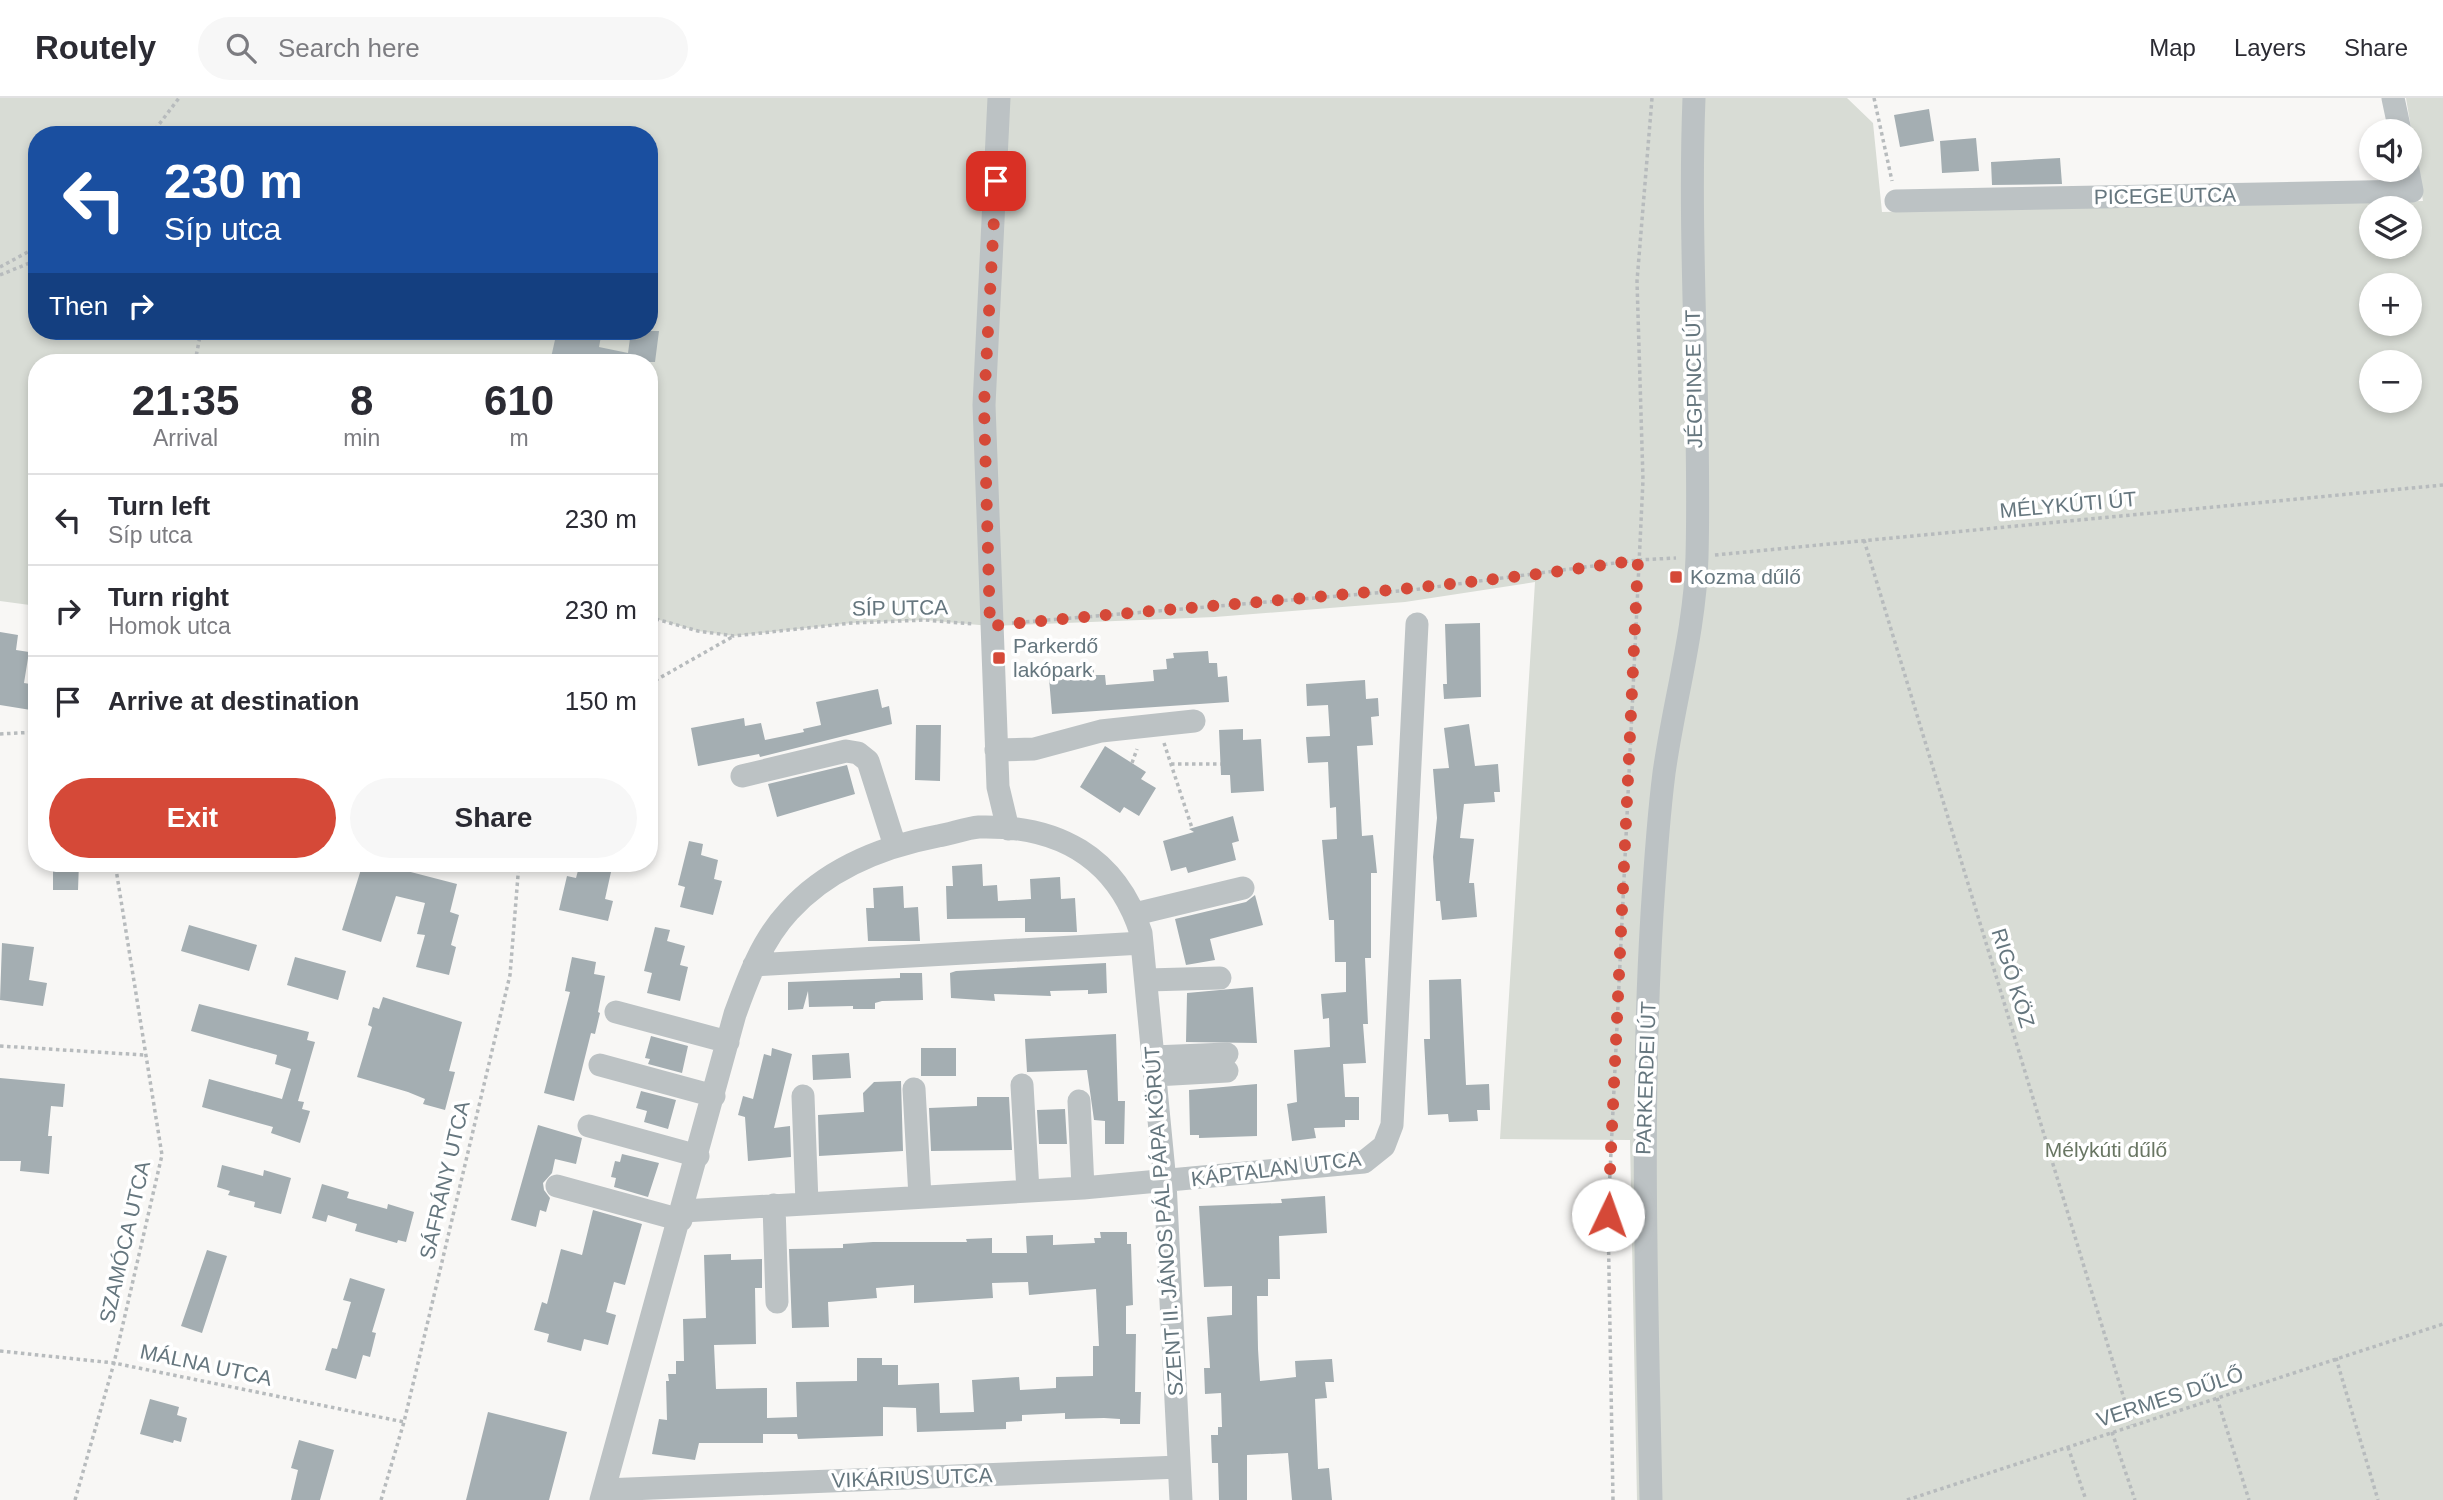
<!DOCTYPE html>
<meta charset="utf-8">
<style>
:root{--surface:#fff;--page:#f7f7f7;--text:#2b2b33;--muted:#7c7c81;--line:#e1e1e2;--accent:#d54938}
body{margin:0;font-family:Arial,sans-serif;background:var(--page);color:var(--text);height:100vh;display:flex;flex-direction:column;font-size:26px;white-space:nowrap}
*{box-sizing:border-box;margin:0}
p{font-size:23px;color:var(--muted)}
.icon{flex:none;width:38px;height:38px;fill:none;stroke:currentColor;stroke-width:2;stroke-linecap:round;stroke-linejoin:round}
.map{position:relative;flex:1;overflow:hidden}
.drawer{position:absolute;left:28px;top:256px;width:630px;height:518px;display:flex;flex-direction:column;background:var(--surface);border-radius:28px;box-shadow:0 4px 10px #0003}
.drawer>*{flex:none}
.banner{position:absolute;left:28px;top:28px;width:630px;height:214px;border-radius:28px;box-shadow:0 4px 10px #0003;background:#1a4fa0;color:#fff;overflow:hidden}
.fabs{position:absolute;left:2359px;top:21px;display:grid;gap:14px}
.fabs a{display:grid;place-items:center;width:63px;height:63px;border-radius:50%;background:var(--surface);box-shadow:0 4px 10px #0003;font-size:35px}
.pin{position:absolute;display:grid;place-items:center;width:60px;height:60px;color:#fff;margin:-30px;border-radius:14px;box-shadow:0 4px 10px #0006}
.me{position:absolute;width:77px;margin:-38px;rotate:3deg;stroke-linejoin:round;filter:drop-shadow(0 0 5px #0008)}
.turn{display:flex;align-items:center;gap:24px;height:147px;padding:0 21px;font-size:32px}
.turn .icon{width:91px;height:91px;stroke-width:2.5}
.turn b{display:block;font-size:49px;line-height:60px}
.then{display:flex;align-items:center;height:66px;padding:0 21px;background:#0003;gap:14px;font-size:26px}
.eta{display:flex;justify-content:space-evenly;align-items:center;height:119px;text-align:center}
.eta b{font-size:42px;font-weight:600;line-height:49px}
.primary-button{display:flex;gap:14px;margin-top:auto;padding:14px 21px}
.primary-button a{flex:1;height:80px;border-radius:42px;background:var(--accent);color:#fff;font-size:28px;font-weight:600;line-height:80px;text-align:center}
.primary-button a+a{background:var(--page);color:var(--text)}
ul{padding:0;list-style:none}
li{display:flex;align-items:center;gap:21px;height:91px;padding:0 21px;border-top:2px solid var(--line)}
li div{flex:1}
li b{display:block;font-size:26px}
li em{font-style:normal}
header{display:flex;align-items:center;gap:42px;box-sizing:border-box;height:98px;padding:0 35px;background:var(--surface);border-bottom:2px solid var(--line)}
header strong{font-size:33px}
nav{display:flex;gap:38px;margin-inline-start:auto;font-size:24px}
.search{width:490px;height:63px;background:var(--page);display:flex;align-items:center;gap:18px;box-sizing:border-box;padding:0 24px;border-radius:38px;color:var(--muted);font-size:26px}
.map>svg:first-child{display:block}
.green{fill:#d8dcd5;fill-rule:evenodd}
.building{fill:#a4aeb2}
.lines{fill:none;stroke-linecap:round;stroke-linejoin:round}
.path{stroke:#b7bbbd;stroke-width:3.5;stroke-dasharray:3.5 3.5;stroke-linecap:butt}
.minor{stroke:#bcc2c4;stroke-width:23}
.route{stroke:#d54938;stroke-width:12;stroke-dasharray:0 21.6}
.poi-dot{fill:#d54938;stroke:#fff;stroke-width:2.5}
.labels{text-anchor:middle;stroke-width:7;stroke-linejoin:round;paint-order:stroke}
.street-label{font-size:21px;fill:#65767e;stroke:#fff}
.poi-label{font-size:21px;fill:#65767e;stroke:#fff;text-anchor:start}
.park-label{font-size:21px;fill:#697663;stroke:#fff}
</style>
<header>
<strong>Routely</strong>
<div class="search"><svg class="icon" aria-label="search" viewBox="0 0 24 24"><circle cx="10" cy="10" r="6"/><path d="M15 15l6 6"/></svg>Search here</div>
<nav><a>Map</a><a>Layers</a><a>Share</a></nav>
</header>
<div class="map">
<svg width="2443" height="1402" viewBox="0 0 2443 1402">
<rect width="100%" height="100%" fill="#f8f7f5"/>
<path class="green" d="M0,0H1847L1873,25L1882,114L2423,103L2406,0H2443V1402H1637L1630,1042L1500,1041L1535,484L1405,504L1215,519L990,528L925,522L852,525L734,538L698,533L649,519V264H37V508L0,503ZM37,37H649V233H37ZM2371,110H2410V149H2371ZM2371,187H2410V226H2371ZM2371,264H2410V303H2371Z"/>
<path class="building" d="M1929,11L1934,43L1900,49L1894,17Z
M1976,40L1979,73L1942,75L1940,43Z
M2060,60L2062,86L1992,87L1991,64Z
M557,233H602L599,249L628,255L631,233H659L655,264H550Z
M1480,525L1481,599L1444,601L1443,586H1447L1445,526Z
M0,534L18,537L16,552L29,554L24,585L37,587V613L0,607Z
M1208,553L1209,565H1217L1218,579L1227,578L1229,604L1052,616L1049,580H1058V568L1094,569V577H1105L1106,587L1154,583L1153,572L1167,571L1166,561L1174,560L1173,555Z
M1365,582L1366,601L1378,600L1379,618L1371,619L1373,647L1357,648L1362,738L1373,737L1377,775H1371V860H1365L1368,926H1363L1366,965L1343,966L1345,999H1359V1022H1345V1029L1314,1030L1316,1040L1292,1043L1287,1006L1297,1004L1294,952L1330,949L1329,920L1323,921L1321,896L1346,894V864H1335L1334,822H1329L1322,742L1337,741L1336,709L1330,710L1328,664L1308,665L1306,639L1330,638L1328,607L1307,608L1306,586Z
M878,591L882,610L889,608L892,626L760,659L759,656L698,668L691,630L744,620L745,628L761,625L765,642L804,634L803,631L821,627L816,604Z
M1469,626L1475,668L1498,666L1500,694H1494L1495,704L1464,706L1460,740L1474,741L1469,785H1474L1477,819L1442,822L1440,803H1436L1433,759L1437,720L1433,671L1449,670L1444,630Z
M916,627H941L940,683L915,682Z
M1243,631V642L1261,641L1264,693L1231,695L1230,677H1221L1219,632Z
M1105,648L1146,674L1141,681L1156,690L1139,718L1124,709L1120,715L1080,689Z
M847,667L855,696L777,719L768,686Z
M1233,718L1239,743L1232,745L1236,762L1188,775L1186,769L1171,773L1163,743L1194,734L1189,731Z
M689,743L703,746L701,757L718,762L714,781L722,783L713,817L680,809L685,789L678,787Z
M53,765H79L78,792H53Z
M363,765H405L403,772L457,786L450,814L459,817L451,847L456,849L449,877L416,869L425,837L417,836L425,805L396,798L381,844L342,832Z
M580,765H613L605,801L613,803L608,823L559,812L567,778L576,780Z
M982,766L983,788L997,787L998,803L1031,801L1030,781L1060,779L1061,801L1075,800L1077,834H1025V820L947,821L946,788H953L952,768Z
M903,788L904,810L918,809L920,843H868L866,810H874L873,790Z
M1255,797L1263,827L1210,841L1215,862L1186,867L1175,821L1246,804Z
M189,827L257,847L249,873L181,853Z
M655,829L670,832L667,843L685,848L680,867L688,869L680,903L647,895L652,875L644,873Z
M2,845L34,849L29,882L47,885L43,908L0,902Z
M295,859L346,873L338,902L287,887Z
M572,859L596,864L594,876L605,878L598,914L600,915L595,936L591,935L574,1003L544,995L570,894L565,893Z
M1106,865L1107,895L1088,896V892L1050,893L1051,898L994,896L995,903L951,900L950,875L956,873Z
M900,875H922L923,902L882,903L875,905V911H853V908L809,909L808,893L803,911L788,912V884L900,880Z
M1461,881L1466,987L1489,986L1490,1012H1477L1478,1023L1449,1024L1448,1016L1428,1017L1424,941H1430L1429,882Z
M1253,889L1257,945L1186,944L1187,895Z
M383,899L462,924L449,973L455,974L445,1012L423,1006L425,1001L408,994L357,979L372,929L368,927L373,909L379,911Z
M199,906L309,934L307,942L315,944L298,1003L304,1004L302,1011L310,1013L300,1045L271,1035L273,1029L202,1009L209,981L282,1001L291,971L275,966L277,957L191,933Z
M1116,936L1118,1003H1125L1124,1046H1105V1023L1094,1022L1087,972L1027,974L1025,941Z
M651,938L688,948L682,975L648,966L650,961L645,960Z
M772,950L792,956L774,1030L790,1028L791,1059L748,1063L745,1019L738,1017L743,998L753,1001L764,956L771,958Z
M921,950H956V978H921Z
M849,955L851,980L813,982L812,957Z
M0,980L65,986L63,1009L51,1008L48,1038H52L49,1076L20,1073L21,1063H0Z
M901,983L903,1053L819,1058L818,1017L864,1014L863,995L874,984Z
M1257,986V1038L1199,1040V1037H1190L1189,992Z
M641,993L676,1002L668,1031L644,1024L647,1013L636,1010Z
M977,999H1009L1012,1052L931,1053L929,1010L977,1008Z
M1065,1011L1067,1046H1039L1037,1012Z
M538,1027L582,1040L576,1066L555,1061L552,1075L543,1085L544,1092L550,1100L546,1114L540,1112L536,1129L511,1122Z
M622,1056L659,1065L648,1099L614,1089L616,1080L611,1079L615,1063L620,1064Z
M222,1067L263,1078L264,1072L291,1080L281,1116L254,1109L255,1104L228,1097L230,1093L217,1089Z
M322,1086L349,1094L347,1100L387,1111L388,1106L414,1114L406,1144L398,1142L397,1145L355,1133L357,1126L328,1117L326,1124L312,1120Z
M1325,1098L1327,1135L1279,1138L1280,1181H1268V1198H1257L1258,1251L1260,1283L1296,1279L1295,1263L1332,1261L1334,1284H1325L1327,1300L1315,1301L1318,1371L1329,1370L1332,1402H1292L1288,1355L1247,1357V1402H1219L1218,1365H1212L1211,1337H1218V1329H1222L1221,1295L1205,1296L1204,1270H1210L1207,1219L1232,1217V1188L1204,1189L1199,1108L1282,1105L1281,1101Z
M593,1112L642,1126L625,1187L614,1184L606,1214L616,1217L608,1247L584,1241L581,1253L547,1244L549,1236L534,1232L542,1204L547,1206L561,1151L582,1157Z
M1100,1134H1127V1146H1131L1133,1207L1126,1208V1236H1136L1135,1294H1141L1140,1326H1120V1321L1104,1320L1065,1321V1315L1022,1317V1323L1006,1324V1331L917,1334L916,1310L883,1309V1338L798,1341L797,1336H763V1345H699L695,1362L652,1356L659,1321L667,1322L666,1283H669L668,1276H676V1263H684L683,1221L706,1220L704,1157L731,1156V1162L762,1161V1190H755L756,1246L714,1247L716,1291L767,1290V1320L797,1319L796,1284L857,1283V1260H882V1267H898V1287L939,1285L940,1315L974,1314L972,1282L1019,1279L1020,1292L1056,1290V1279L1093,1278V1248H1099L1096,1191L1029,1197L1028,1184L992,1185L993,1200L914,1205V1187L876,1190L877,1200L828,1204L829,1229L792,1230L789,1151L843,1150V1146L873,1144H967L966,1141L992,1140V1155H1027L1026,1138L1053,1137V1147L1095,1145L1094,1140H1101Z
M207,1152L227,1158L202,1235L181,1228Z
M350,1180L385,1191L372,1234L376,1235L370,1259L363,1257L356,1281L325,1272L332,1250L337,1251L351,1204L343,1202Z
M150,1301L179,1309L177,1317L187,1320L181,1344L174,1342L173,1345L140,1336Z
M488,1314L567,1334L549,1402H466Z
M299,1342L334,1352L320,1402H291L298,1372L291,1370Z"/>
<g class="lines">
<path class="path" d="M1874,0L1892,83
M151,37L179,0
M0,169L37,149
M0,177L37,162
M195,264L201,233
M1864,442L2132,1327
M1715,457L2443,387
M649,519L698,533L734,538L852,525L925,522L973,526
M1012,525L1412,492L1638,462L1676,460
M649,586L732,539
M0,636L37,634
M1164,645L1192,730
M1132,665L1137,651
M1171,666H1221
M0,948L144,957
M0,1253L114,1265L404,1324
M2336,1260L2378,1402
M2217,1300L2249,1402
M2112,1334L2135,1402
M2068,1349L2086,1402
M75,1402L114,1265L162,1057L115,765
M381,1402L404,1324L510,877L519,765
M1613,1402L1608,1117L1643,382L1637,183L1652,0
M1907,1402L2443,1226"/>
<path class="minor" d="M999,0L984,307L998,689L1008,731
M2393,0L2400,33
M1896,103L2412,93L2408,72
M996,652L1034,651L1101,633L1194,623
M742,678L846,653L858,655L868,663L895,748
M1135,816L1243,790
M754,867L1142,845
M1147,882L1220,880
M616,914L728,944
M1153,959L1227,956
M600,967L714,998
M1155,977L1227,973
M1022,987L1028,1093
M914,991L920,1099
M803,998L807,1105
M1079,1003L1083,1090
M589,1028L698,1058
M557,1088L681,1122
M774,1107L777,1204
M683,1113L1083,1090L1364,1064L1384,1048L1392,1027L1417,526
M604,1392L1179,1369
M601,1402L735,916C748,880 762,842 789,813C828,770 881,749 938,738C951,736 966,730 979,729C1057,727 1116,758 1141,835L1165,1084L1181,1402
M1651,1402C1647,1206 1640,1012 1652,816C1655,769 1658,722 1664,675C1674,603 1695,533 1697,459C1701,306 1688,153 1694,0"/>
</g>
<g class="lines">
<path class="route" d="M996,83L984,307L990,528C1206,506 1423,495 1638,462L1608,1117"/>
</g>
<g class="poi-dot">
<rect x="1669" y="472" width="14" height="14" rx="3.5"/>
<rect x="992" y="553" width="14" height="14" rx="3.5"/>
</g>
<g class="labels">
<g class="street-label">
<text transform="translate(2165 98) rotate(-1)" y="7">PICEGE UTCA</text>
<text transform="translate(1694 281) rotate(-91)" y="7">JÉGPINCE ÚT</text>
<text transform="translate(2068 407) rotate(-5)" y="7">MÉLYKÚTI ÚT</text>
<text transform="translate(900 510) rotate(-1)" y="7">SÍP UTCA</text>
<text transform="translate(2013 880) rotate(73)" y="7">RIGÓ KÖZ</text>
<text transform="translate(1646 980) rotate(-88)" y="7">PARKERDEI ÚT</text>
<text transform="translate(1276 1071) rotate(-7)" y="7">KÁPTALAN UTCA</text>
<text transform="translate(445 1082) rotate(-77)" y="7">SÁFRÁNY UTCA</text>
<text transform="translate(1164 1123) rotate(-94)" y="7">SZENT II. JÁNOS PÁL PÁPA KÖRÚT</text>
<text transform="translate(125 1144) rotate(-77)" y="7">SZAMÓCA UTCA</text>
<text transform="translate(206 1267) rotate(12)" y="7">MÁLNA UTCA</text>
<text transform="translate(2170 1299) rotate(-18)" y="7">VERMES DŰLŐ</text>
<text transform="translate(912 1380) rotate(-2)" y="7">VIKÁRIUS UTCA</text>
</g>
<g class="poi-label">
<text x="1690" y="486">Kozma dűlő</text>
<text x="1013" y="555">Parkerdő<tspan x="1013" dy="24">lakópark</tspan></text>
</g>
<g class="park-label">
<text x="2106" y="1059">Mélykúti dűlő</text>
</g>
</g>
</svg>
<div class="fabs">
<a><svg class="icon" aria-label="sound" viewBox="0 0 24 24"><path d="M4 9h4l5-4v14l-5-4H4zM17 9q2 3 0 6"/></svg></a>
<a><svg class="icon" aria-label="layers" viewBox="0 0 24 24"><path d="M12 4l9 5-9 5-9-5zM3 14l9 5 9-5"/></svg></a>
<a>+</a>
<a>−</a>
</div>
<div class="pin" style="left:996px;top:83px;background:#d93025"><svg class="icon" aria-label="arrive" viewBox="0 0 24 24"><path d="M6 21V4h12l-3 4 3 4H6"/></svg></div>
<svg class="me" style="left:1608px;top:1117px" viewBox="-20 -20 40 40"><circle r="19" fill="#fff"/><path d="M0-13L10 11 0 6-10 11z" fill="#d54938"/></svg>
<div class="banner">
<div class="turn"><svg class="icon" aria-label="left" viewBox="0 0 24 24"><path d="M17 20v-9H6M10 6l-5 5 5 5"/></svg><div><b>230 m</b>Síp utca</div></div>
<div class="then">Then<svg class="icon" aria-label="right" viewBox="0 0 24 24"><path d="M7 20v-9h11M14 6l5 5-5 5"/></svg></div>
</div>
<section class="drawer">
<div class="eta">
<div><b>21:35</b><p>Arrival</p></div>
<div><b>8</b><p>min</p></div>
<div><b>610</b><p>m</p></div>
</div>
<ul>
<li><svg class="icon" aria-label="left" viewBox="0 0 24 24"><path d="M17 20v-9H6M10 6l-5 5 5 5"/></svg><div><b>Turn left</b><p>Síp utca</p></div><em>230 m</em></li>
<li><svg class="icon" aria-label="right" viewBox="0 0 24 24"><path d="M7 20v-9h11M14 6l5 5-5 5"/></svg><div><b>Turn right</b><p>Homok utca</p></div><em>230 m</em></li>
<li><svg class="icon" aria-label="arrive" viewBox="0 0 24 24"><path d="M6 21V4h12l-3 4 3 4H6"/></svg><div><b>Arrive at destination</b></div><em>150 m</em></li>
</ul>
<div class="primary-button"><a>Exit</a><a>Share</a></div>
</section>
</div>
